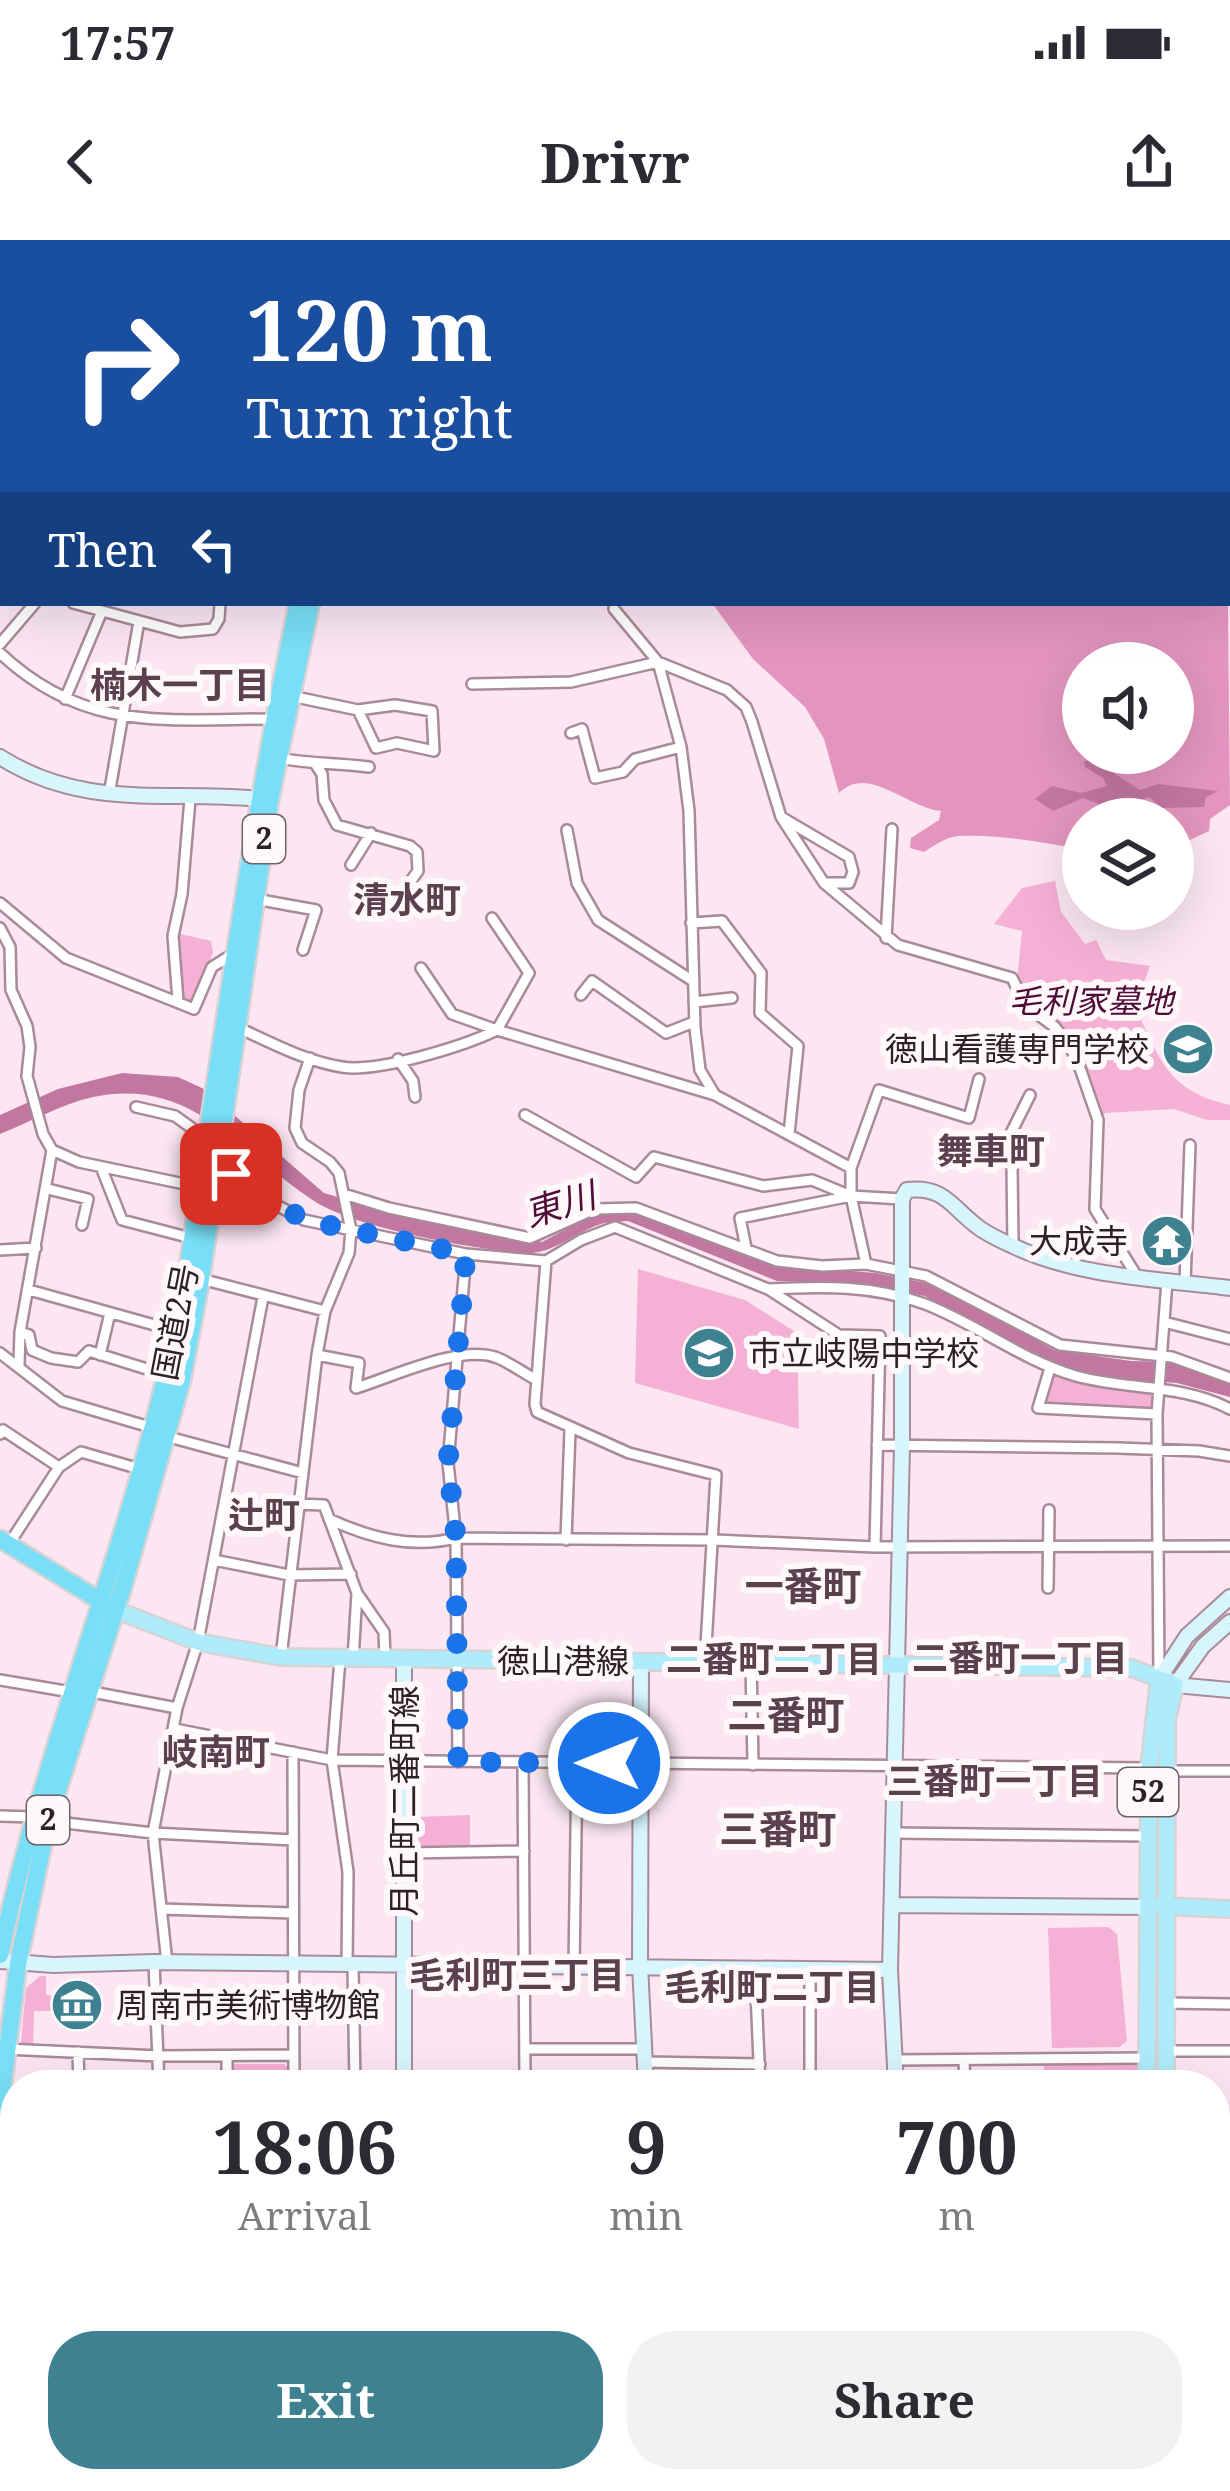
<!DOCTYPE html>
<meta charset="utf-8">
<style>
:root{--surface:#fff;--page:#f2f2f3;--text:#2b2b33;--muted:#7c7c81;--accent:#3e8191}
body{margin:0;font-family:"Noto Serif","Noto Sans JP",serif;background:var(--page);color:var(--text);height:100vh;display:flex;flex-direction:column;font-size:45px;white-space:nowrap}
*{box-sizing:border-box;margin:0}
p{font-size:39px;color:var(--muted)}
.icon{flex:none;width:66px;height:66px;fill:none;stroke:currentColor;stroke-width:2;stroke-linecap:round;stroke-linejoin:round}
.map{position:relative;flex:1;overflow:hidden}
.side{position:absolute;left:0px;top:1830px;width:1230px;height:423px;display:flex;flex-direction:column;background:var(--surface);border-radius:48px 48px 0 0;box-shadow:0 12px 48px #0002}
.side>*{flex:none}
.hud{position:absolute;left:0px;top:0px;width:1230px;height:366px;box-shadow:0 12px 48px #0002;background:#1a4fa0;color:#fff;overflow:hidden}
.buttons{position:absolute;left:1062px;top:402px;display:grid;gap:24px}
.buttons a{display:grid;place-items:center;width:132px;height:132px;border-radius:50%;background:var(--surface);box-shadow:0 12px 48px #0002;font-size:60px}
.pin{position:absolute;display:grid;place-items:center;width:102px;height:102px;color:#fff;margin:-51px;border-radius:24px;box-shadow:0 6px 18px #0006}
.me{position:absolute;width:132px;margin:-66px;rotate:270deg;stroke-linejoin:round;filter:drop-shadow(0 0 9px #0008)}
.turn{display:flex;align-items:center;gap:42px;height:252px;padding:0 48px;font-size:54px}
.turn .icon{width:156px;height:156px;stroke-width:2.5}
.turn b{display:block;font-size:84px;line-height:102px}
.then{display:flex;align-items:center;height:114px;padding:0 48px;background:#0003;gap:24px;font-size:45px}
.eta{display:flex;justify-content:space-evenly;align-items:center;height:204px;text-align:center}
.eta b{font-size:72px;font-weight:700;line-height:84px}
.cta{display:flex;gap:24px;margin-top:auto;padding:24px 48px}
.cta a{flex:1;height:138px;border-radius:48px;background:var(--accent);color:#fff;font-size:48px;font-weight:700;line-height:138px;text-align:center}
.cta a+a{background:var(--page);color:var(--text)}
.status{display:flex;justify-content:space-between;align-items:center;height:84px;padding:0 60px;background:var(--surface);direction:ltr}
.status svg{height:33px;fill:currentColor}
header{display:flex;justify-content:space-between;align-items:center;height:156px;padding:0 48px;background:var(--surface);font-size:54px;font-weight:700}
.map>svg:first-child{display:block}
.green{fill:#f5b0d5}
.forest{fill:#e395bf;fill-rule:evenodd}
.water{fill:#c277a0}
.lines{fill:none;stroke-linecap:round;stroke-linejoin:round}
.street-casing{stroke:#a98a9a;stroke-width:14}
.secondary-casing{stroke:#a98a9a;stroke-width:18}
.primary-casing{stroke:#d5d3d4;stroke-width:20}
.highway-casing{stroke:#d5d3d4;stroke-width:21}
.street{stroke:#fff;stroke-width:9}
.secondary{stroke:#d7f5fd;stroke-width:14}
.primary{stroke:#afecfb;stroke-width:15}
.highway{stroke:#79dff8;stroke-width:16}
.route{stroke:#1a73e8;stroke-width:21;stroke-dasharray:0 37.8}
.labels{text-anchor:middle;stroke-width:12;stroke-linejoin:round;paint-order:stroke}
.shield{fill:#fff8fb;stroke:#6c6267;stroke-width:3}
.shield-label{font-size:30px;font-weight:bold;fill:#2d2127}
.park-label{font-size:33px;font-style:italic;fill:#4f0b37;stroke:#fff8fb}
.poi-label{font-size:33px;fill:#2d2127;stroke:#fff8fb;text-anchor:end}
.street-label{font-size:33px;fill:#2d2127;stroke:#fff8fb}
.neighbourhood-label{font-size:36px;font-weight:bold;fill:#5b404e;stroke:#fff8fb}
.water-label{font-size:36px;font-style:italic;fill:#510d39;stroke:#fff8fb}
.quarter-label{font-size:39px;font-weight:bold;fill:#5b404e;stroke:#fff8fb}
</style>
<div class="status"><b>17:57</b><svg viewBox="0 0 49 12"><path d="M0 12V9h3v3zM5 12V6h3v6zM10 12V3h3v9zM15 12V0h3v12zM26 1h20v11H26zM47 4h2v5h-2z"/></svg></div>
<header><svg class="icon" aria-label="back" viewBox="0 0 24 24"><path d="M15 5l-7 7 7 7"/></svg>Drivr<svg class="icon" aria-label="share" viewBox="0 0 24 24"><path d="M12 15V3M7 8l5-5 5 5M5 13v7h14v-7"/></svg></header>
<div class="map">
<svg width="1230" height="2251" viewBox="0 0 1230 2251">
<rect width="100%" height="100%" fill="#fbe6f1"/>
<path class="green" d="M1055,641L1061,672L1085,704L1096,700L1106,720L1150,726L1135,767C1160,819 1167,851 1230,865V880H1207L1174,869L1105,873L1100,884V870L1071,801L1027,763L1017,739L1022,691L994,684L1022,648Z
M176,693L211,701L213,712L194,766L180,760Z
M638,1029L745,1060L797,1093L799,1189L635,1143Z
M1052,1132L1106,1147L1154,1152L1153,1171L1041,1165Z
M470,1575V1609H417L416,1577Z
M1108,1687L1117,1694L1127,1801L1119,1807L1052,1808L1048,1688Z
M40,1736H46V1755L53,1756L52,1771H34L33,1810L21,1802L26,1748Z
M1138,1823L1143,1829V1845H1044V1824Z
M234,1824H284L292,1832V1845H232Z
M105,2238H326L325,2251H104Z"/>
<path class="forest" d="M401,0H1168L400,3Z
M1227,272L1230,565L1210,579L1209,591L1173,608V579H1083V609C1042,603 1002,594 959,596C947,596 934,606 924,612L910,608L911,598L939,580L941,571C905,567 868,524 839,553L824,499L805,467L753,419L712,363H1227ZM1083,423H1173V513H1083Z"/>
<path class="water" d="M1092,519L1140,550L1158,544L1218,551L1206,557L1204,567L1162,568L1149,557L1112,569L1083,558L1053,571L1035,559L1052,546L1081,553L1107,546L1103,538L1085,527L1084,522Z
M122,833L178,837L204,849L324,953L412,979L542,1002L595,974L623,970L780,1025L875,1033L936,1045L1054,1110L1131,1121L1173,1122L1230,1139V1157L1177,1143L1121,1139L1045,1124L925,1056L849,1042L777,1041L628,981C619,982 609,981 601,984C570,994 552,1017 517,1013C466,1007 356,988 314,961C240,913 193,836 93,857C62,864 30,882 0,894V875L58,849Z"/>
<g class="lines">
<g class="street-casing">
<path id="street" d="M45,0L46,3
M0,46L3,52
M1227,72L1230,73
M0,122L3,119
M1227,256L1230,257
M0,318L3,320
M73,363L180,392L213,389L219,379L220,363
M614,369L658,422L681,507L689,571L695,788L700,830L715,855
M0,404L35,363
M0,413C85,493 165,479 273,479
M472,444L571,442L658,422L727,450L746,467L752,482L781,577L824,643L898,705L1012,738L1026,766L1055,787L1070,806L1081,831L1098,880L1095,969L1138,1038
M291,456L358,470L395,465L432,471L434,511L397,503L376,508L358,470
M65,459L102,371
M571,493L582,489L595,538L623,532L635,519L681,507
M279,518C310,524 338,523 369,527
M316,525L322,534L324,560L337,585L410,606L417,612L418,631L389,671
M109,555L139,381
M781,577L849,617L853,632L849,643H824
M567,590L577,643L598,680L693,741
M351,625L371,593
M255,659L316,670L303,710
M0,663L66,718L194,769L212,727L233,714
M691,683L722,681L761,733L760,773L798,806L789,894
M0,688L10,707L11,750L27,786L30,807L27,836L43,894L52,910L20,1092L19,1125
M886,698L892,589
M421,728L452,774L497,790L529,733L492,678
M581,755L592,741L666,793L694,782
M178,761L173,696L182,654L190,559
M694,762L732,758
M235,786C269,802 305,821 342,827C377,833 464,806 497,790L715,855L851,928
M398,819L413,841L415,857
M979,839L969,878L879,850L851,928V956L866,1024L926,1036L1060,1105L1172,1117L1230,1138
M136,867L175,876L207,899
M525,875L636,937L654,917L763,946L812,940L851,956
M52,910L79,922L199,947
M101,927L122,980L191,998
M215,927L248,942L271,962L304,980L466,1014L546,1021L581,1000L615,987L768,1049L839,1095L880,1096L875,1307
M48,949L88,959L82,985
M344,954L389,968L530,998L595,969L636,968L777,1021L822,1026L866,1024
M1013,1006L1012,925L999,917L1030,855
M746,1008L740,978L851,956L902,959
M0,1010L36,1008
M546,1021L535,1164L537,1172L629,1213L716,1235L705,1423
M201,1039L325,1071
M1185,1043L1190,905
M768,1049C822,1046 873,1045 925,1064C977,1084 1021,1120 1076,1136C1127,1150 1183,1144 1230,1169
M29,1050L176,1091
M1164,1082L1230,1099
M20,1092L29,1095L32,1110L51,1118L78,1122L89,1111L166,1135
M0,1113L62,1161L153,1188L165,1196L303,1233
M100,1115L110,1073
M317,1115L359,1123L356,1148C392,1137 458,1105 495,1117C509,1122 523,1133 537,1140
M1050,1128L1038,1168L1157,1174
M0,1194L3,1190L59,1227
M877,1205L1118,1208L1199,1211L1230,1216
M297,1264L324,1265L357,1353L384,1392L385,1419
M329,1279C370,1298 412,1309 456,1298L714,1300L875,1307L1230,1306
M566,1300L570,1190
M9,1304L59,1227L81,1212L140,1229
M214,1320L289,1335L351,1334
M1048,1348L1049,1270
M281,1417L317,1115L325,1071L349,1013L351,990L339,933L330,922L302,903L295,888L299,850L310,818
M340,1419L332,1520L348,1632L347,1725
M353,1419L357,1353
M751,1423L753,1525
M1159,1437L1157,1174L1167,1041
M0,1440L71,1452
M87,1451L177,1468
M175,1489L332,1520L1149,1528
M293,1512L294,1845
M458,1522L456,1298L448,1223L466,1014
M523,1523L525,1845
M1166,1531H1230
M0,1576L34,1577
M48,1581L153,1593L293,1600
M894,1593L1148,1596
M406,1613L524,1611
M161,1669L293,1673
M154,1722L159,1845
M167,1723L153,1593L177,1468L198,1402L263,1057
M353,1725L355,1845
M574,1727L577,1523
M755,1728L760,1845
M810,1730V1845
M1167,1763L1230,1764
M5,1809L159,1816L292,1815
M525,1809H646
M1165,1811H1230
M78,1812L79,1845
M896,1820L1147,1818
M964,1821L965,1845
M646,1822L760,1824
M227,1845V1817
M1215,1900H1230
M1215,2010H1230
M1215,2050H1230
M92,2238V2251
M728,2238L729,2251
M803,2238L804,2251
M1049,2238L1050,2251
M524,2251V2238
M981,2251L982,2238"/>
</g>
<g class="secondary-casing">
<path id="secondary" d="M100,0L101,3
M290,3L301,0
M0,211L3,207
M0,517C88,573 174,548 269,560
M1230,1382L1203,1406L1175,1445L1230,1450
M641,1421L640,1725L646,1845
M1159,1439L1187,1396L1230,1357
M893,1665L1149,1667
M0,1721L53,1725L154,1722L890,1730
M404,1845V1421
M896,1845L890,1730L902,1206V959L907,950C945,946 951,967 978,987C987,994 1000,1000 1011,1005C1077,1037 1158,1039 1230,1048
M1215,2165L1230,2167
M405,2238L406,2251
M1147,2238V2251
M646,2251V2238
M890,2251V2238
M1164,2251V2238"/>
</g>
<g class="primary-casing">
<path id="primary" d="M116,1370L198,1402L281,1417L1132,1428L1175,1445L1167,1480L1166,1845
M1161,1666L1230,1669
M1147,1845L1149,1528L1159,1439
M1215,2031H1230"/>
</g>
<g class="highway-casing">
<path id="highway" d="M378,3L379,0
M395,3V0
M0,1299L110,1367
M0,1715C45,1505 129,1306 175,1096C190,1029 197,959 208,890C235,714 260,538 298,363
M8,2251L2,1852L18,1724L48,1581L124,1344L182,1140L201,1039L270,560L311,363"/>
</g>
<use href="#street" class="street"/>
<use href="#secondary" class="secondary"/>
<use href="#primary" class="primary"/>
<use href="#highway" class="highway"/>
</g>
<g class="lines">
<path class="route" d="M231,934L304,980L466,1014L448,1223L456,1298L458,1522L609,1523"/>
</g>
<defs>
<g id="university-disc" transform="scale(2.7)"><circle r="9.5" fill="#3e8191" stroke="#fff8fb"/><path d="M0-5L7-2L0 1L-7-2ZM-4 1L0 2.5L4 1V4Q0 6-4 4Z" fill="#fff"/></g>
<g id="temple-disc" transform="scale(2.7)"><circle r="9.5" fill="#3e8191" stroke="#fff8fb"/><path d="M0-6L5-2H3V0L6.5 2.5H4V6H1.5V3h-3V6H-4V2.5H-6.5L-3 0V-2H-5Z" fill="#fff"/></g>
<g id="school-disc" transform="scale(2.7)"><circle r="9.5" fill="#3e8191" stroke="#fff8fb"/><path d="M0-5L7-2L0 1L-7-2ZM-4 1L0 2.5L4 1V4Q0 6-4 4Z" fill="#fff"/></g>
<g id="museum-disc" transform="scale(2.7)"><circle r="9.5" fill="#3e8191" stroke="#fff8fb"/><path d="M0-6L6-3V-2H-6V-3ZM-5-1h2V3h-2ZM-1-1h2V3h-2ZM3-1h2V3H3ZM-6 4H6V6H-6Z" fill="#fff"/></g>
</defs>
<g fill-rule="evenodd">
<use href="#university-disc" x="1188" y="809"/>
<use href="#temple-disc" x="1167" y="1001"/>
<use href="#school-disc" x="709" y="1113"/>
<use href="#museum-disc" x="77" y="1765"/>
</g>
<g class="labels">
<g class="shield">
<rect x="243" y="575" width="42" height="48" rx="9"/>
<rect x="1118" y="1528" width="60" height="48" rx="9"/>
<rect x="27" y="1556" width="42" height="48" rx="9"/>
</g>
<g class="shield-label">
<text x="264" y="609">2</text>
<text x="1148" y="1562">52</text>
<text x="48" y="1590">2</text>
</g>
<g class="park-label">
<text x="1091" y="773">毛利家墓地</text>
</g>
<g class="poi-label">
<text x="1149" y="821">徳山看護専門学校</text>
<text x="1128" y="1013">大成寺</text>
<text x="748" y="1125" text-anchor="start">市立岐陽中学校</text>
<text x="116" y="1777" text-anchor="start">周南市美術博物館</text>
</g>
<g class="street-label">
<text transform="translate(175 1082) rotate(-79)" y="12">国道2号</text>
<text x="563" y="1433">徳山港線</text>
<text transform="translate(404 1561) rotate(-90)" y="12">月丘町二番町線</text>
</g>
<g class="neighbourhood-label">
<text x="180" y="458">楠木一丁目</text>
<text x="407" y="673">清水町</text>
<text x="991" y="924">舞車町</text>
<text x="264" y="1288">辻町</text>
<text x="1020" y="1431">二番町一丁目</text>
<text x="774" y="1432">二番町二丁目</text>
<text x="216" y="1525">岐南町</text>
<text x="995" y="1554">三番町一丁目</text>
<text x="517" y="1748">毛利町三丁目</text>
<text x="772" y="1760">毛利町二丁目</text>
</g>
<g class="water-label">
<text transform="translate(560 964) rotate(-17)" y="13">東川</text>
</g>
<g class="quarter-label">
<text x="803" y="1360">一番町</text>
<text x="786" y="1489">二番町</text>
<text x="778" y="1603">三番町</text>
</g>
</g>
</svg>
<div class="buttons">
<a><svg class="icon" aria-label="sound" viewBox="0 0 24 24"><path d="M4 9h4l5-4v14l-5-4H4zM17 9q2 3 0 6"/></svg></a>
<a><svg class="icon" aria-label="layers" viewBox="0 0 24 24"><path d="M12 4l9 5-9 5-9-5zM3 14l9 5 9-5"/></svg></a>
</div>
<div class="pin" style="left:231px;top:934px;background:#d93025"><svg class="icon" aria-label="arrive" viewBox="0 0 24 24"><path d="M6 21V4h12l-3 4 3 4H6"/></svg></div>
<svg class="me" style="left:609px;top:1523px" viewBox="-20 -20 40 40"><circle r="17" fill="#1a73e8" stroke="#fff" stroke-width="3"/><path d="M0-11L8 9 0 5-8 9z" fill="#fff"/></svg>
<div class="hud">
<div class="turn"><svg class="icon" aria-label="right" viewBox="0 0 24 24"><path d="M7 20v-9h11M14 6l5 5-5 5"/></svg><div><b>120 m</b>Turn right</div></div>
<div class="then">Then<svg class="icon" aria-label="left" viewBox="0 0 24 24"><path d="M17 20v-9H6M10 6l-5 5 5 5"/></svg></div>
</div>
<section class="side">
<div class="eta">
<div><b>18:06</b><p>Arrival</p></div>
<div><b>9</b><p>min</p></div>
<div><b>700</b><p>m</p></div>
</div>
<div class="cta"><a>Exit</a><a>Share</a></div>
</section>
</div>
